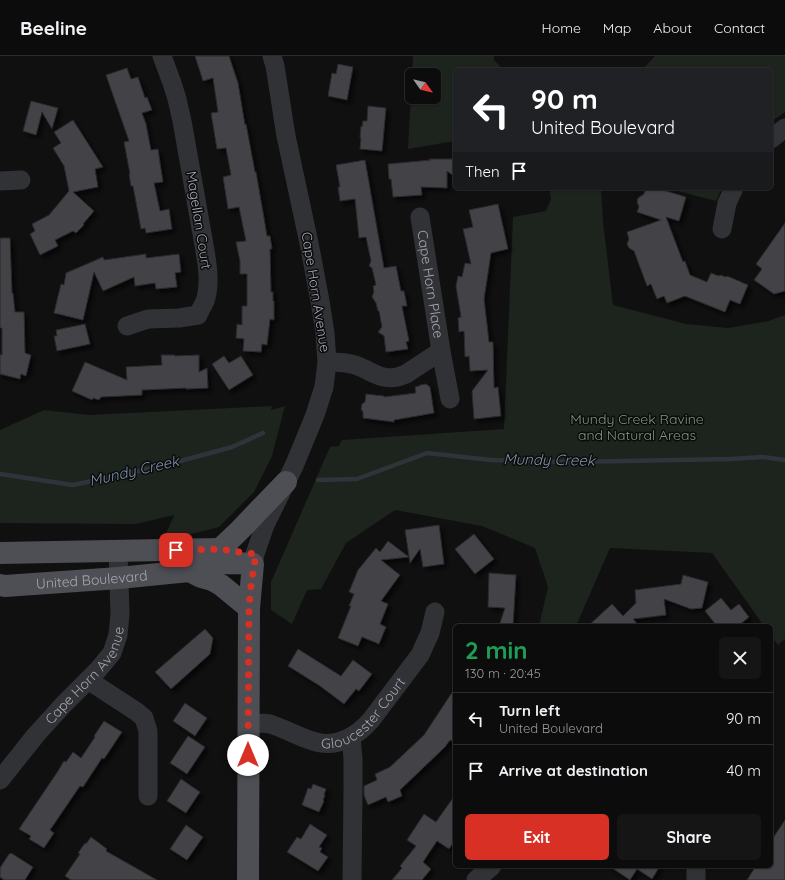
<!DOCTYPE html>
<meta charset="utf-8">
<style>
:root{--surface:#0c0c0d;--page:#151516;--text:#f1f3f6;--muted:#9a9b9d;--line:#2c2c2e;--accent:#d93025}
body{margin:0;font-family:Quicksand,sans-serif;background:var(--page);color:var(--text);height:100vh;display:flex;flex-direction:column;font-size:15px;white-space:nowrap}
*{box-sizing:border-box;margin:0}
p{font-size:13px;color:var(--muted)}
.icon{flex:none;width:22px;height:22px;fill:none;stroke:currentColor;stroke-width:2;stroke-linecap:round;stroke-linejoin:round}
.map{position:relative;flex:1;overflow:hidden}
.details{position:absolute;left:453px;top:568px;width:320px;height:244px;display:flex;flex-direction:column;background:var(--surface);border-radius:6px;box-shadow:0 1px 3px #0004,0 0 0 1px var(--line)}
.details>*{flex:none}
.top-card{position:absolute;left:453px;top:12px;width:320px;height:122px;border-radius:6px;box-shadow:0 1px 3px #0004,0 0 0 1px var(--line);background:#202124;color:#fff;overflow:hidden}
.needle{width:26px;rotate:124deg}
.tools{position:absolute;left:405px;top:12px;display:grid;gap:8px}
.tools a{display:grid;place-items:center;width:36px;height:36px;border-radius:6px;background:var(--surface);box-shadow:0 1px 3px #0004,0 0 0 1px var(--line);font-size:20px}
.pin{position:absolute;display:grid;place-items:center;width:34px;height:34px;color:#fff;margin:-17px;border-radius:8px;box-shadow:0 2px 6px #0006}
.me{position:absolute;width:44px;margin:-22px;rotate:0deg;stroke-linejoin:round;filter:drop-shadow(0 0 3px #0008)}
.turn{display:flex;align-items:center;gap:14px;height:84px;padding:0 12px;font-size:18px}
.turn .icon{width:52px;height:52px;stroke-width:2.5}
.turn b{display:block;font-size:28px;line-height:34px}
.then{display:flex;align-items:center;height:38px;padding:0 12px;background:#0003;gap:8px;font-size:15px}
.round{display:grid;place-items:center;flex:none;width:42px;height:42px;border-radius:6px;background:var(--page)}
.summary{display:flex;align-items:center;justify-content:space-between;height:68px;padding:0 12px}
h1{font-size:24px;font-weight:700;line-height:30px;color:#1e9e55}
.primary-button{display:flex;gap:8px;margin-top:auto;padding:8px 12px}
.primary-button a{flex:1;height:46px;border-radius:6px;background:var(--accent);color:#fff;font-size:16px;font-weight:700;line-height:46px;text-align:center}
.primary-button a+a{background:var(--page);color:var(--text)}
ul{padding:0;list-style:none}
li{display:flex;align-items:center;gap:12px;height:52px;padding:0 12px;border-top:1px solid var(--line)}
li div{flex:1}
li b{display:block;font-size:15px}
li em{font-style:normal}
header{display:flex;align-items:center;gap:24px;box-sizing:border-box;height:56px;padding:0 20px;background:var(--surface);border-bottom:1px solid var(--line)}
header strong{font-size:19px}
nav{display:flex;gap:22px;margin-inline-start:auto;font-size:14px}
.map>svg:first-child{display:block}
.green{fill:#1d231d;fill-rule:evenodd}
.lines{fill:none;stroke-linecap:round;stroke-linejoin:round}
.stream{stroke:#2d353a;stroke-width:4.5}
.building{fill:#424347;stroke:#2a2a2d;filter:url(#shadow)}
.minor{stroke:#313236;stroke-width:19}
.major{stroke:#4e4f55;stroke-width:22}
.route{stroke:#d93025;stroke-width:7;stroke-dasharray:0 12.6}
.labels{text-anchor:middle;stroke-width:3;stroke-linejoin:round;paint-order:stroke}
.street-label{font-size:14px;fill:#a3a7b1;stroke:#0b0b0c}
.park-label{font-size:14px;fill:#7b9a7d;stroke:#0b0b0c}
.water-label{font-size:15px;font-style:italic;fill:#7c95a9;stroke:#0b0b0c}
</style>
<header>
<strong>Beeline</strong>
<nav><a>Home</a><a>Map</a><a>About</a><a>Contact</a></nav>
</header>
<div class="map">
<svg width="785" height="824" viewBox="0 0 785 824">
<defs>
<filter id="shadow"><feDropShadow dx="3.5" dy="3.5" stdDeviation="2" flood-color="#0009"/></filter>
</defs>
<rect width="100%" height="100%" fill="#101011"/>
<path class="green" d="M413,0H494V4L504,14H455V85L408,93ZM412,19H434V41H412Z
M655,0H785V56L771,66V14H642Z
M549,132H601L603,166L613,249L686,268L728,272L769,265L785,259V583L778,589L771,580V570H764L712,497L610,492L576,570H539L548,531L535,492L482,470L395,454L346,487L321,533L307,534L292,568L271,554V526L330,391L339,390L342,384L504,373L513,161L546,155L551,143Z
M666,132H722L716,145Z
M272,350L271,354L285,350L272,400L254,436L219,471L163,485L174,459L136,468L0,467V374L44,354L89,359Z"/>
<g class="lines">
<path class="stream" d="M0,418L73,429L162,410L232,391L263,377
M318,424L357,423L427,397L491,404L570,406L731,403L763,401L785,404"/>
</g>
<path class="building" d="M195,0H229L238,27L245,69L246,68L255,116H256L265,168L267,180H270L272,193H270L271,236H273V245H274V264L270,263L267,289L262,288L261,296L243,295L244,283L236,282L237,268L242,269V250H247V218H240V205L236,186L246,185L239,151L228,153L223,121L231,119L226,92L217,93L211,57L218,56L213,22L203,25Z
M338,8L353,11L347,44L328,40L332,17L336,18Z
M127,12L131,23L138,21L145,42L147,41L152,54L142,57L146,68L151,94L158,93L160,107L163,126L154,127L160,155L169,153L172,173L146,177L145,172L141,173L133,130H131L129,118H130L124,86L129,85L106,19Z
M31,45L58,52L52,73L42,56L36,79L23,75Z
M368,50L386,52L382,95L360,93L361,82H360L361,70L362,71L363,65H367Z
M73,64L103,111L95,113L98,131L73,136L94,155L83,168L84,169L76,177L73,175L55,184L58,190L40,199L30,178L35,175L32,168L49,159L69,135L64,110L53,92L61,87L54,76Z
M429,103H455V121L447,115V132L421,131L422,139L393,141L391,123H389L388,108L431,104Z
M365,104L384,212L396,210L401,235H404L407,250H402L409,285L406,286L408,293L386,296L384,280L378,276L382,271L379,255H378L376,247L372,241L374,236L373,230L376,229L372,212L369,210L371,205L366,181L359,182L355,143L340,145L338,131H340L336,109Z
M646,132H656L686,141L679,165L666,161L683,206L685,205L690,219L707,226L711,217L719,220L720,219L726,221L727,220L748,229L740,248L730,244L725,256L685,240L667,247L664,240L657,243L651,228L647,230L634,195L629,192L627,188L629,183L627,176L661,164L637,156L639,151L637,146L638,142L644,138Z
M498,148L508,193L491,197L484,243L489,286H493L494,332L498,331L501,360L474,363L472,335L488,314L470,315L469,300L465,301L464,275L459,276L458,262L461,261L456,230L458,220L462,221L465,207L471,208L463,173L473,171L469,154Z
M785,167V235L774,238L754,224L762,213L756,208Z
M0,182H10L12,237H13L15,256H24L25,297L31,299L26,320L21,318L20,323L0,318V298L2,299V272H0Z
M146,198V202L179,198L181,216L175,217L177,231L156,233L155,227L135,230L134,221L103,235L94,216L83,264L54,257L61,228L64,229L66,217L103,201L104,204Z
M85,268L90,288L57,295L54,280H57L56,274Z
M161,299H175V300L199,299V316L207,312L208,332L186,333V332L142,334V339L101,341L99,344L93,342L92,344L72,335L85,306L127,324L126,311L162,309Z
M224,300L229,307L241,300L253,319L229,334L212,308Z
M426,328L430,331L434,357L394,364V366L363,362V356L361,353L362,348L365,346L366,338L384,340V341L416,337L415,331L419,330L420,329Z
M439,469L444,508L423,511L420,493L410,507L405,474Z
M474,478L494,503L475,518L455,493Z
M388,485L409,501L381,504L400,519L381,545L388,548L380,568L386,571L379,588L362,581L358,590L338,582L351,550H349L354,538L349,536L358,514L376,492L380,496Z
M489,517L516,519L513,570H499L505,552L488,551Z
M683,519L708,526L702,552L691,553L664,543L666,559L633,563L639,570H588L612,548L623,560L636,547L635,534L681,528Z
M721,542L731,554L739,548L749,561L738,570H717L705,555Z
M205,573L213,582L210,598L171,633L155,616Z
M298,593L341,620L353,604L372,618L359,635L356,633L344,648L320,630L288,610Z
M455,632V687L450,684L445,691L400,734L402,740L388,746L386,741L368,749L364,739V730L377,724L375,718L390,711L424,679Z
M185,647L207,662L195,680L173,665Z
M104,665L122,676L104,703L102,702L83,731L80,730L50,774L54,777L44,792L29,783L31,780L19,773L58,715L64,705L66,706L73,696L81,702L95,681L94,680Z
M188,680L205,691L187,718L170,707Z
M181,723L200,736L186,757L167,745Z
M313,728L326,733L324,739H325L323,744L324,745L319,756L302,749L308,732L311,733Z
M455,739V784L449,793L437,785L423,806L431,813L422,824H392L402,812L400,810L416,790L407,784L424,758L436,766Z
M785,764V824H747L756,810H771V785Z
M310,768L327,779L319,791L322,792L320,796L328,801L318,815L287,796L297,781L301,783Z
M186,769L203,781L187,804L170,793Z
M91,781L107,793L106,795L157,824H71L65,820L80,798L78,797L85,787L86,788Z
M11,797L33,811L25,824H4L0,821V812L9,798H10Z
M609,810H660L652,823L637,813L630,824Z"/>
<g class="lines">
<g class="minor">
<path d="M771,83L785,72"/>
<path d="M0,125L21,124"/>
<path id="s1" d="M420,161L441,295L450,343"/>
<path d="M722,173L727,147L734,132"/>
<path d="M127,270L148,263L179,262L198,259C200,254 203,250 205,245C211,228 207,206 204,189L182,65L177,43L172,27L162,0"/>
<path d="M327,306C336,306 346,306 355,309C375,316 383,328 406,318L441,295"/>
<path d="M253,508L255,498L265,469L294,410L315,359L324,331L327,306L325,277L320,245L309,187L286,80L275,10L272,0"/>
<path d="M88,624L137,656L144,662L148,675V740"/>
<path id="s2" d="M248,668C255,668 263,666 270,668C286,673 300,682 316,686C338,692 358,679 371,664L420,599L430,577L435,556"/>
<path d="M351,681L353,703V734L352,824"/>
<path id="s3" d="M0,724L35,680L63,649L97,615L112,597L118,579L120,558L118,495"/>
<path d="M696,810V824"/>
<path d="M476,824L492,810"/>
</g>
<g class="major">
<path d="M220,493L238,476L286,426"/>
<path d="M0,497L220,493L227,494"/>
<path d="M189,515L201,521L212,524L221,529L249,552"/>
<path id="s4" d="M0,529L5,530L119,522L189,515L196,509L205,508L234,507L253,508L249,552L248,824"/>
</g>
</g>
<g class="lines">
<path class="route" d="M176,494L220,493L238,496L256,498L251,529L249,552L248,699"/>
</g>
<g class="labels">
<g class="street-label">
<text transform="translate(199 164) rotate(81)" y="5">Magellan Court</text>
<text dy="5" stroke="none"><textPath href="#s1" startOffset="68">Cape Horn Place</textPath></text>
<text transform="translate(316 236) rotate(81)" y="5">Cape Horn Avenue</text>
<text dy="5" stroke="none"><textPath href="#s4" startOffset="92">United Boulevard</textPath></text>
<text dy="5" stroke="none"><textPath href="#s3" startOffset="136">Cape Horn Avenue</textPath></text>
<text dy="5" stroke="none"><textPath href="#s2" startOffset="131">Gloucester Court</textPath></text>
</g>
<g class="park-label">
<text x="637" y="368">Mundy Creek Ravine<tspan x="637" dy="16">and Natural Areas</tspan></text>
</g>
<g class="water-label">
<text transform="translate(549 404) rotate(1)" y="5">Mundy Creek</text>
<text transform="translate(134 415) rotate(-13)" y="5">Mundy Creek</text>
</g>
</g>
</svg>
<div class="tools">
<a><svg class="needle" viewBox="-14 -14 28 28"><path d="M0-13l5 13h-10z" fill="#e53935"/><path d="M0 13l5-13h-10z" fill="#9a9b9d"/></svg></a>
</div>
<div class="pin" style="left:176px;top:494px;background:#d93025"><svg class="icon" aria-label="arrive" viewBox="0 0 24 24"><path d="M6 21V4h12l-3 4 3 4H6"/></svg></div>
<svg class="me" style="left:248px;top:699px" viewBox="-20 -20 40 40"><circle r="19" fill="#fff"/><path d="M0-13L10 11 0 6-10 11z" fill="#d93025"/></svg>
<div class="top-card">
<div class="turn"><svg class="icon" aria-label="left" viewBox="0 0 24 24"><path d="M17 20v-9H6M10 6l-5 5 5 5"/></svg><div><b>90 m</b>United Boulevard</div></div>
<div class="then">Then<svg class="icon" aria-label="arrive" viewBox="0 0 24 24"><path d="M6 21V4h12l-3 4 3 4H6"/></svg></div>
</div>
<section class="details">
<div class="summary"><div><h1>2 min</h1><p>130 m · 20:45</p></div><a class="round"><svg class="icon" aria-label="close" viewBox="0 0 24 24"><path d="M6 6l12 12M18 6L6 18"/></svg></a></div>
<ul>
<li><svg class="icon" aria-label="left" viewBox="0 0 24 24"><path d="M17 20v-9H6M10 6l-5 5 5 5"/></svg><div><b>Turn left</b><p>United Boulevard</p></div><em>90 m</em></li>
<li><svg class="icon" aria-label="arrive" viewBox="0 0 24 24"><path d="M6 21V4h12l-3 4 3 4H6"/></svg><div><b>Arrive at destination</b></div><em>40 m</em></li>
</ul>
<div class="primary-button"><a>Exit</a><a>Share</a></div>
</section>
</div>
